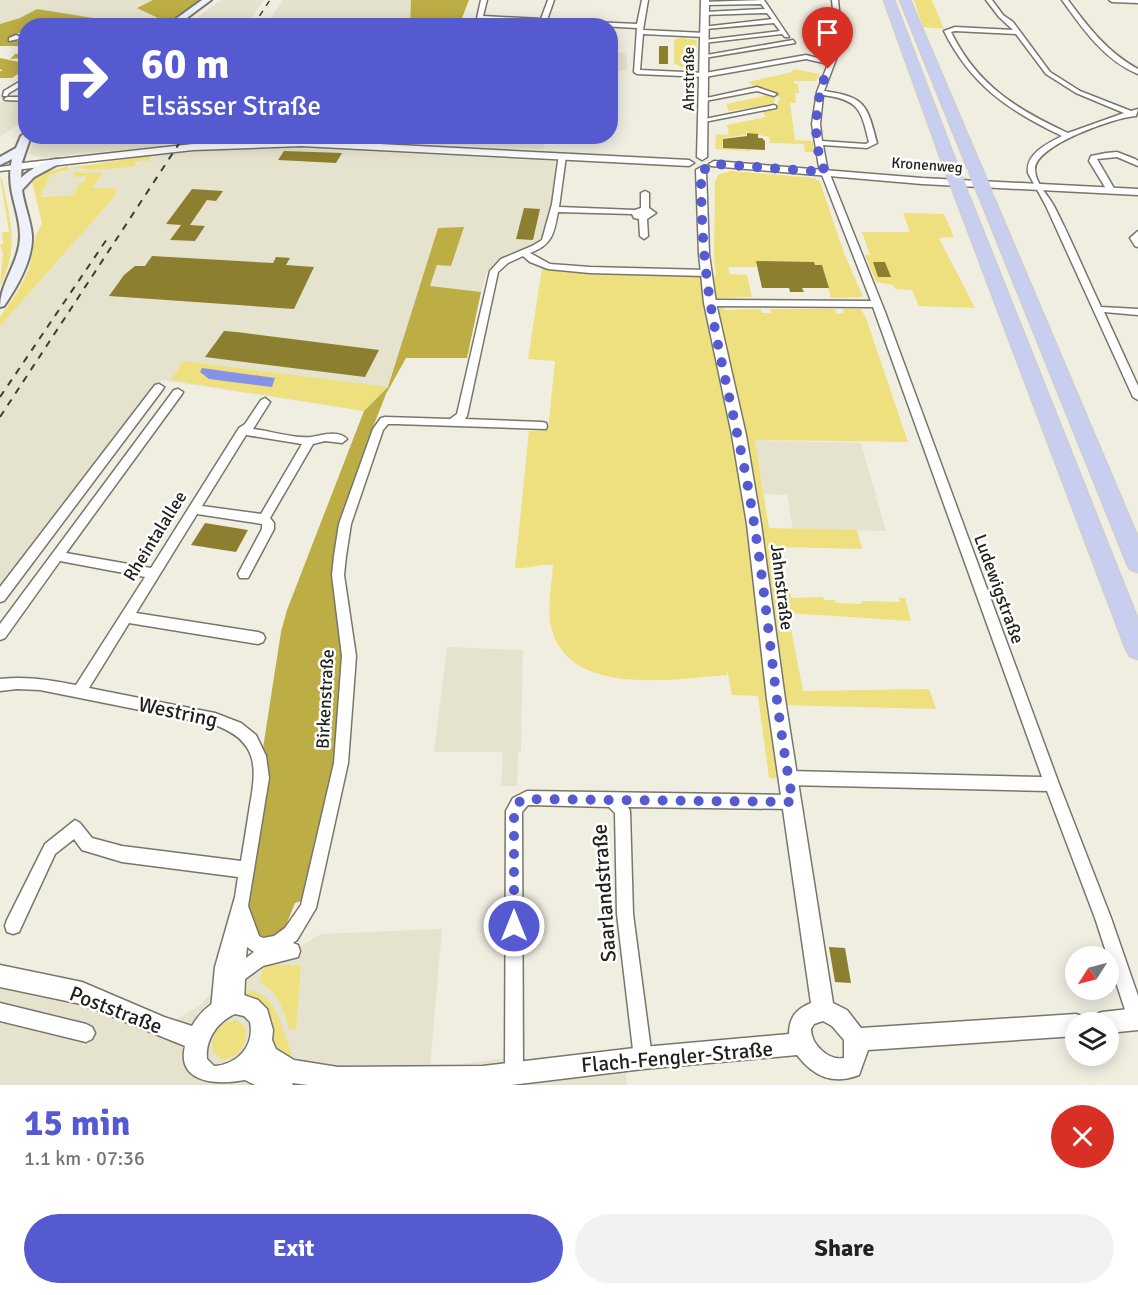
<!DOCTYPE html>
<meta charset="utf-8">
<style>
:root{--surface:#fff;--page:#f2f2f2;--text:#222;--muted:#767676;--accent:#555ad1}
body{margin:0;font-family:Signika,sans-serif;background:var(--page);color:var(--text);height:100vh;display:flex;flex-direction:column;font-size:22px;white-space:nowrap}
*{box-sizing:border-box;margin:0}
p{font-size:20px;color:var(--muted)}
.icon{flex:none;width:33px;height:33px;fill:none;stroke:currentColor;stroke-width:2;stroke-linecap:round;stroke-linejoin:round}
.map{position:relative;height:1085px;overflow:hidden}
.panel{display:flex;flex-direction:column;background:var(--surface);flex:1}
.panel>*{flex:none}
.banner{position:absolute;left:18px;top:18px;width:600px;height:126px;border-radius:24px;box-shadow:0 3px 15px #0003;background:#555ad1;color:#fff;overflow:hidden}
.needle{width:39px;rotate:234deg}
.controls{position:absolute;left:1065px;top:946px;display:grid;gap:12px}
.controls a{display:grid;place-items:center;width:54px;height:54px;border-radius:50%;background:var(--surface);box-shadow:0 3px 15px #0003;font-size:30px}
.pin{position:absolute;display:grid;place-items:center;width:51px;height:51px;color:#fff;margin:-62px -26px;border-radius:50% 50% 50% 0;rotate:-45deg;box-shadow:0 0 6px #0007}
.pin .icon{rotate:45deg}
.me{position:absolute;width:66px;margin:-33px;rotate:0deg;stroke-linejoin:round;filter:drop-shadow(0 0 4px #0008)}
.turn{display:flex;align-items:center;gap:21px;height:126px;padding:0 24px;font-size:27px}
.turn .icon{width:78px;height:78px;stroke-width:2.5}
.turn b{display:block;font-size:42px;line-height:51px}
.round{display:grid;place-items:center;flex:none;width:63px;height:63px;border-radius:32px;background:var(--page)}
.headline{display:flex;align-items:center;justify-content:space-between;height:102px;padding:0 24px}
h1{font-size:36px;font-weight:700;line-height:45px;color:var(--accent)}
.cta{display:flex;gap:12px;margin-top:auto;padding:12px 24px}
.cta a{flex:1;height:69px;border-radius:36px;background:var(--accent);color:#fff;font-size:24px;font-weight:700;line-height:69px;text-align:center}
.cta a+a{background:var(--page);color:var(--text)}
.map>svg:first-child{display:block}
.built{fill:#e5e3ce}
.green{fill:#efe07f}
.forest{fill:#bcad44}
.water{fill:#8692e7}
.building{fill:#8c8030}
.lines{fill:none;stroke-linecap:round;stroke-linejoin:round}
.minor-casing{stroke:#78766b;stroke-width:3}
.tertiary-casing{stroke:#78766b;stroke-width:3}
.secondary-casing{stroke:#78766b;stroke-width:4}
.motorway-casing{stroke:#cececd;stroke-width:3}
.minor{fill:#fff;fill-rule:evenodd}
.tertiary{fill:#fff;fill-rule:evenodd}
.secondary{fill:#eef0fa;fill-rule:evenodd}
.motorway{fill:#c7cef0;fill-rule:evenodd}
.rail-far1{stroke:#3d3d37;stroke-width:1.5;stroke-dasharray:6 6;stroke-linecap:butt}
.rail{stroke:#3d3d37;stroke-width:2;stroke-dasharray:7 7;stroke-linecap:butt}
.motorway-bridge-casing{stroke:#cececd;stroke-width:16;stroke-linecap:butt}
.motorway-bridge{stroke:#c7cef0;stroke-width:14}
.route{stroke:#555ad1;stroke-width:10;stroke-dasharray:0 18}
.labels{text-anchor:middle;stroke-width:5;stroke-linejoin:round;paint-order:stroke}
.far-street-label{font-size:15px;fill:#22221d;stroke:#fff}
.street-label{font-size:18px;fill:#22221d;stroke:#fff}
.near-street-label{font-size:21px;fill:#22221d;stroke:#fff}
</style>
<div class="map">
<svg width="1138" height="1085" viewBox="0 0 1138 1085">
<rect width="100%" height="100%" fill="#f0eee1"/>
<path class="built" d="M0,0H201L164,25H138L37,9L20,18L0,24Z
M221,0H264L246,25H187Z
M282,0H411L410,25L266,26Z
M611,52L627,53V71H619V75H611Z
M17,101L25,102V120L0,137V102Z
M190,136L546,137L543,149L292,138L185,143Z
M36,137V136L167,137L161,146L42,158L29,154Z
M293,148L553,161L556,163L548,222L544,235L541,240L534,245L505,255L486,274L481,292L448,290L430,287L437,265L438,228L388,387L364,411L162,380L0,593V326L115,196L114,195L117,190L92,188L102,173L74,172L86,176L84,182L79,183L74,195L40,197L50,175L65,172L71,166H76L80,170H94L138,164V161L150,159L154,155L219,150Z
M755,440L861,443L886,531L793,529L787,495L764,494Z
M447,647L523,650L521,747V752H518L517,786H501L503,752H434Z
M442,929L430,1068L514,1057V1072L625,1061L627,1085H0V976L163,1028L200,1005L226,978L281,958L321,934Z"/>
<path class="green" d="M914,0H932L944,29L923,27Z
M680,38L697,40L695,70L683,68L674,63V40Z
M793,69L820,74L816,81H794V84H798L799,93H795L796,103H790L795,140L813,141L814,152H805L804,144L770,143L769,137L746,132V135L723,138L722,148L748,150L750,148V151L715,149L716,134L729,135L727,125L766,117L761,111H775L780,98C770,90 758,90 748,82L792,72Z
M757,91L773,96L775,100L772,105L729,111L726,104L764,96Z
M154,155L147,161H138L133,167C120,167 83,173 75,167Z
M68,166V170L50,175L40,197L74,195L79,183L84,182L86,176L73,177L74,172L103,173L92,188H115L117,190L114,195H116L0,326V317L18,291L29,269L36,235L42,223L32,182L39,174Z
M731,171L815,178L820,182L844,253L863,297L831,298L822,265H815L814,262L756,261L757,267H728L730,274L747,275L752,297L721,298L724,310L761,309L762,313H771L770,309H835L837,314L844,313L843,309H861L866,318L908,442L755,440L769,528L857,530L862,549L779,547C781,565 787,580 791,598L823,597L824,600H835L836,603L861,604V601L900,602L899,598H905L911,621L788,613L803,691L929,689L936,709L777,705L788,778H769L758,696L732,695L727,669V675C673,679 562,699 550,621C548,603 552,582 553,565C540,564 529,569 515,568L529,431L548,430L555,361L528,359L542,268L716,276L714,255L715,181L719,174Z
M0,176L2,179C10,219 20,248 0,286L3,253L0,245L3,243L2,232H9Z
M903,213L944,214L954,237L939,238L975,308L919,306L912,290L895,289L893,285L876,282L865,255H870L862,232H910Z
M183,361L388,387L364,411L171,380Z
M270,965H301L296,1029H289C283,1009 279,992 259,982L263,968Z
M247,991C276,991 281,1027 290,1049L292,1056L289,1062L276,1055L244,993Z
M235,1020L241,1023L245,1028C249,1044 238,1060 221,1059L213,1051C210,1036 219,1023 235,1020Z"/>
<path class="forest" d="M153,0H201L164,25L156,17L137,8Z
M411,0H469L462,18H480L478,25L410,26Z
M37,9L138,25L26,26L25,29L8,40L25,42V46H0V24L20,18Z
M15,54H25V69L12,78H0V71H3L0,69V58L24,63L21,58L10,59Z
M464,227L451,266L437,265L430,286L481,292L467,358H406L386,394L371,432L345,524L339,556L349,651L341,763L310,898L295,903L284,930L269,938L258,935L243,897L261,761L281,632L287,610L364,411L388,387L438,228Z"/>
<path class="water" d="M202,368L275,378L272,387L209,379L200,372Z"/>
<path class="building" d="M659,46H668V64H659Z
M747,133L758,134V138H762L765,141V150L723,148V139L747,136Z
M284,151L342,153L336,163L278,160Z
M192,189L223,191L216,201L207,200L190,225L205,226L195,241L170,240L181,225L166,224Z
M524,208L540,209L533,240L516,239Z
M152,256L273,263L276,257L290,258L286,265L314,267L294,309L109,296L124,275L135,266H145Z
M756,261L814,262L815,265H822L829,288H802L804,292H790L789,288H762Z
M873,262H885L891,277H878Z
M224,331L237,332L379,350L365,377L205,357Z
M205,523L248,530L236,552L191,545Z
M829,947L845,948L851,983L835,982Z"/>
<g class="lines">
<g class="minor-casing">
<path id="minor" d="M481,0H487L483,16L541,19L548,0H554L547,20L637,24L642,0H648L643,30L704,33L707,35L704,37L643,34L640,70L705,73L806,55L829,61L835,30L832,0H838L841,30L838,54L824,91C865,97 867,104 877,143L867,148L823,145L827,167L885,312L1059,784L1111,918L1138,996V1027L1131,1025L1128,1019L1095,918L1047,791L788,785L783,783L781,778L783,773L788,771L1042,777L873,307L710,306L705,303L710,300L871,301L819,167L812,124L817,92L828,64L806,59L705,77L637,74L634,72L637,28L547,23V26H541V23L480,20L477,18ZM823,95C859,100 861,109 869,142L866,144L822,141L820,124Z
M764,0L789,37H785L782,34L703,43L705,40L780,31L774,23L705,29L702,27L772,19L767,13L703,15L705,12L765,9L761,4L705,5L703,2Z
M986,0H992L1003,15L1013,22L1050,72L1080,91L1131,111L1138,109L1136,116C1116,117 1035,145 1035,169C1035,183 1048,195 1054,206C1071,239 1085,273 1101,307L1138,309V315L1104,312L1138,386V400L1133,397L1046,206L1028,173C1025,154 1048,143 1062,136C1009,111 971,85 944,31L955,27L1013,30L999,17ZM955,31L1016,34L1046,74L1076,93L1124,113L1068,133C1016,109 977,85 951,32Z
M1062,0H1068C1088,27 1108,53 1138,69V74C1105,61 1082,28 1062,0Z
M1109,0H1138V3L1112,2Z
M16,35L23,38L9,41V38Z
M793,40L795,43L704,58L701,56Z
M26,78V83L9,93L7,96H3L4,91Z
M757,87L777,94L774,96L757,91L705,101L702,99Z
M7,97H26V101L5,100L4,99Z
M774,105L776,106V108L704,122L700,120Z
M317,136H324L321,138Z
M375,136H382L385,140L380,148L373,146L377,140Z
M1117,152L1135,159L1138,161V166L1117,157L1097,159L1115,190L1111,192H1108L1089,161L1091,156L1106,153Z
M559,154L566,156L559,207L635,210L641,208V193L645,191L649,193V208L656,213L647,219L648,236L644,239L640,236L639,219L634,218L632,214L558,212C554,234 552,245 530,253L550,264L590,267L706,270L710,273L706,276L590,273L548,269L530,262L523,256L508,263L498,272L467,416L465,419L542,422L546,423L547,426L546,429L396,424H388L383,430L351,524L346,556L344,575L356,656L348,763L316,908L297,940L293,943L298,945L300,951L298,957L263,966L245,979L244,1003L241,1009L235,1012L229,1009L226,1015L220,1018L214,1015L211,1009L215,967L235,897L238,877L122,862L82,850L74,839L55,854L19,932L13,934L7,932L5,926L7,920L45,844L75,820L80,823L92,838L122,846L241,861C244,843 247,824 250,805C257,766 258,741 215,725L40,690L17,689L0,691V679C26,676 50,680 76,685L145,577L60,561L5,638L0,640V624L174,390L178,389L183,392L182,394L66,553L151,568L239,428L245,424L261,400L265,398L270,402L253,429C270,431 295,439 311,437C323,435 338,430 347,439L342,443L325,441L313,444L270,518L274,523V529L248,578H240L238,574L262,529V524L197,514L136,613L258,632L263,634L265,638L263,642L258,644L129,623L89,688L215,713L241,723L256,735L266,756L269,778L248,906L259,936L263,938L274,936L285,928L301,905L334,763L342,656L332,575L334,556L339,524L373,429L381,418L385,417L450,419L457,414L490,271L501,259L532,246L542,240L552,204ZM246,435L302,444L261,514L202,506ZM247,947L254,952L246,958Z
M14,165L18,167L17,169L0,171V167Z
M1138,231V247L1135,246L1130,238Z
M159,384L164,387L163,389L4,601L0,602V587L155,385Z
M527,791L793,795L798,797L800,802L798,807L793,809L628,807L630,811L633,914L652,1058L649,1064L643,1067L637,1064L634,1058L617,914L615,813L609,807L528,805L522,812L523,1072L520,1078L514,1081L508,1078L505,1072L506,811L513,798Z
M0,1003L86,1024L92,1027L95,1033L92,1039L86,1042L0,1021Z"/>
</g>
<g class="tertiary-casing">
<path id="tertiary" d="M701,0H709L707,157L702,160L697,157Z
M301,140L689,160L694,163L689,166L301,146L193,150L14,170L9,167L14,164L193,144Z
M714,161L922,178L1138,189V195L922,184L711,166L709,164Z
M701,167L706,170L709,254L716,303L746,435L761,524L785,699L833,1003L847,1010L861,1028L1076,1014L1084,1017L1086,1023H1076V1036L868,1050L859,1075C833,1085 814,1077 797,1055L643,1069L511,1085H308L292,1083L293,1085H255L245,1080C218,1085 176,1084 185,1046L81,1004L0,987V965L82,982L164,1017L192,1026C202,1008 216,1000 235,992L258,1000L267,1009L273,1030L272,1040L276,1049L294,1060L338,1067L483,1066L643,1047L789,1034C789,1018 796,1009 811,1003L767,699L747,524L732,435L704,303L699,254L696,170ZM235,1014L244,1016L250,1022C255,1046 237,1065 214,1066L207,1059C205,1040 217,1022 235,1014ZM823,1021L832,1026L844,1040V1058C828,1061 811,1044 811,1029L814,1024Z
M1138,1008V1030L1108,1033V1023H1091L1094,1015L1102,1012Z"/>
</g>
<g class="secondary-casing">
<path id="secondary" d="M202,0H211L176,26H166Z
M26,133V136H31L22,162L21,178C29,170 54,154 64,161L34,177L22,190C24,205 31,221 32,236C33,260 17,287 4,306L0,307C0,282 20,262 20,236C20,209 5,191 12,159L0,165V157L16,148L21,136Z"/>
</g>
<g class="motorway-casing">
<path id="motorway" d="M884,0H894L959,170L957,173H947L945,170Z
M900,0H910L982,169L980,172L975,173L968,169Z
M962,192L969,196L1138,620V659L1130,656L1126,649L955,196Z
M986,192L993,196L1138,538V572L1130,569L1127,563L979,196Z"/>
</g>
<use href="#minor" class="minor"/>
<use href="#tertiary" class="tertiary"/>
<use href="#secondary" class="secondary"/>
<use href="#motorway" class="motorway"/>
<path class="rail-far1" d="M253,26L270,0"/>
<path class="rail" d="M0,397L107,239
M0,417L184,136"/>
<g class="motorway-bridge-casing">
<path id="motorway-bridge" d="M975,169L986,196
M952,170L962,196"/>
</g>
<use href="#motorway-bridge" class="motorway-bridge"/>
</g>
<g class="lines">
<path class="route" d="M514,926V811L518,803L523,799L793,802C775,710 769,616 754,523C743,448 722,375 710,301C703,257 701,214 701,170L710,168L714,164L825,172C811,142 815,99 828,69"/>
</g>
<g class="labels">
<g class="far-street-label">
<text transform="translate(689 79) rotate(-90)" y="5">Ahrstraße</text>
<text transform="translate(927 165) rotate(4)" y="5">Kronenweg</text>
</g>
<g class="street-label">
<text transform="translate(155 536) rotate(-58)" y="6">Rheintalallee</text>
<text transform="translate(782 587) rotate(83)" y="6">Jahnstraße</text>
<text transform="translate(999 589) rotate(70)" y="6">Ludewigstraße</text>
<text transform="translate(325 699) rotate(-87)" y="6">Birkenstraße</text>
</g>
<g class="near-street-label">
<text transform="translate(178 712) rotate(12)" y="7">Westring</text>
<text transform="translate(604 893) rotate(-94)" y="7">Saarlandstraße</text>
<text transform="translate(116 1010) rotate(21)" y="7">Poststraße</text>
<text transform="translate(677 1057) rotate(-5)" y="7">Flach-Fengler-Straße</text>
</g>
</g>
</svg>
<div class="controls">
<a><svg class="needle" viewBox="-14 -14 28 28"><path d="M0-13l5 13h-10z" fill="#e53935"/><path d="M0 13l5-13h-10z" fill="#767676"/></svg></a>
<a><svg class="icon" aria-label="layers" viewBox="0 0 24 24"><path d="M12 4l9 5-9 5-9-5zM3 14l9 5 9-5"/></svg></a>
</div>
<div class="pin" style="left:828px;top:69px;background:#d93025"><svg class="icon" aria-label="arrive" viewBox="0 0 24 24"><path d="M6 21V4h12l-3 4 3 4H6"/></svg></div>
<svg class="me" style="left:514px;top:926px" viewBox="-20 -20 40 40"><circle r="17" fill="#555ad1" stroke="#fff" stroke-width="3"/><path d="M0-11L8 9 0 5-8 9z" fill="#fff"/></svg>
<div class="banner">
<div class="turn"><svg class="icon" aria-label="right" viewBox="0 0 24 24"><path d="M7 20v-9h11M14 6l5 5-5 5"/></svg><div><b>60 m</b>Elsässer Straße</div></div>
</div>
</div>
<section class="panel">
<div class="headline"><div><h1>15 min</h1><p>1.1 km · 07:36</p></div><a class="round" style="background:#d93025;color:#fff"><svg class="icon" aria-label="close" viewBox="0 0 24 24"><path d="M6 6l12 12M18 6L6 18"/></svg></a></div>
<div class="cta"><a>Exit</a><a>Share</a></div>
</section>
